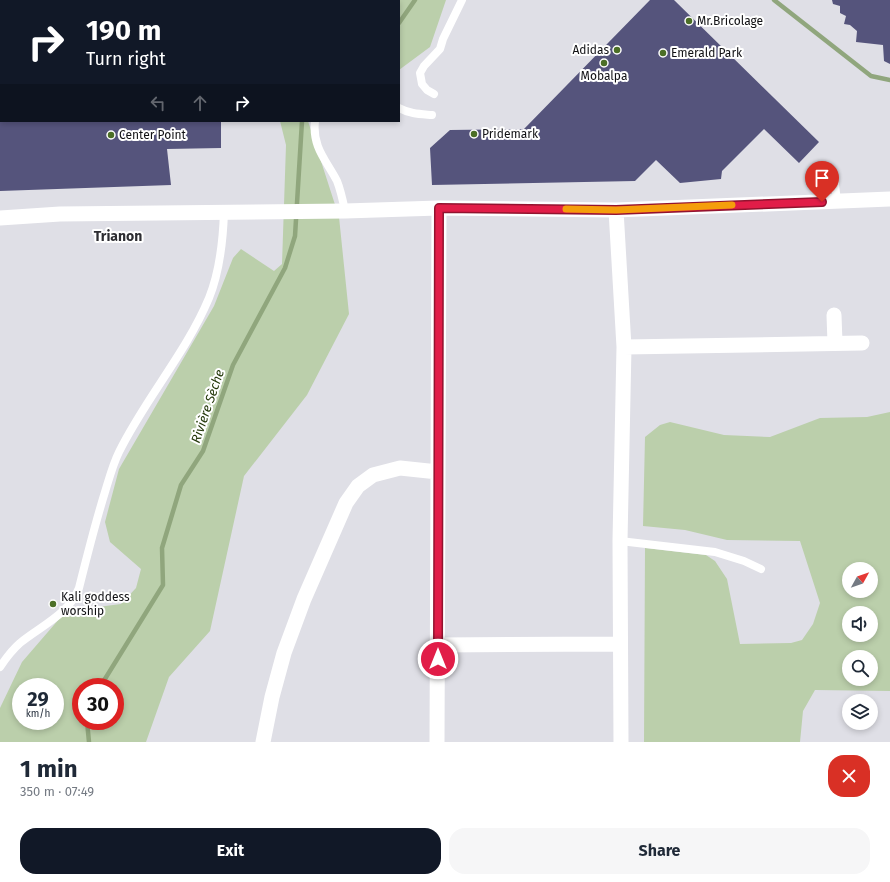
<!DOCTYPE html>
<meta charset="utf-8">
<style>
:root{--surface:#fff;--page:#f6f6f7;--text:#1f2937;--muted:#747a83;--accent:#111827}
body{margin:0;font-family:"Fira Sans",sans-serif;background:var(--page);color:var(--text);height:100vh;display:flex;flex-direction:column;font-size:15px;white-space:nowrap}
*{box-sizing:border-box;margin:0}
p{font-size:13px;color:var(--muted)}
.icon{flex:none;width:22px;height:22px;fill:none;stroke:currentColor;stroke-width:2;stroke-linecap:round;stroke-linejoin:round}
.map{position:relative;height:742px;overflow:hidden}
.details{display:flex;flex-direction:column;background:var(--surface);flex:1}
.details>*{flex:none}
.guide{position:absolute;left:0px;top:0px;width:400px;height:122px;box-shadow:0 2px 6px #0003;background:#111827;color:#fff;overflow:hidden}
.needle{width:26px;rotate:50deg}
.fabs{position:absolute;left:842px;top:562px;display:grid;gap:8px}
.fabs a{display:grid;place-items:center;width:36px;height:36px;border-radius:50%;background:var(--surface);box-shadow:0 2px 6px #0003;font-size:20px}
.speed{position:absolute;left:12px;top:678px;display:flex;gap:8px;font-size:20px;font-weight:700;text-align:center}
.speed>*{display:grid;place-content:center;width:52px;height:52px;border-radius:50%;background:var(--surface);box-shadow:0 2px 6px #0003;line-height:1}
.speed small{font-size:10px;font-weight:400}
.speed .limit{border:6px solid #d22;background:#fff;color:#111}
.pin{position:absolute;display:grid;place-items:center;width:34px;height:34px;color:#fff;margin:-41px -17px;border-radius:50% 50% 50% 0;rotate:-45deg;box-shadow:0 0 4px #0007}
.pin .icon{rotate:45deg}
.me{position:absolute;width:44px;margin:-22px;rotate:0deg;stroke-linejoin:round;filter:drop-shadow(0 0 3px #0008)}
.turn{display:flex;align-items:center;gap:14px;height:84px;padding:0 20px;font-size:18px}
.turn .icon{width:52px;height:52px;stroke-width:2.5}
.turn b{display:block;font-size:28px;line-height:34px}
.lanes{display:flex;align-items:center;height:38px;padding:0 20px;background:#0003;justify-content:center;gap:20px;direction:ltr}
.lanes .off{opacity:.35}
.round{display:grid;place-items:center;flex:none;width:42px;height:42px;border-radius:16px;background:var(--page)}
.head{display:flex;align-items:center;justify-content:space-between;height:68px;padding:0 20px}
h1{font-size:24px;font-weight:700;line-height:30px}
.cta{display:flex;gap:8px;margin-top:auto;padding:8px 20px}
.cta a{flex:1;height:46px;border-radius:16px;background:var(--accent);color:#fff;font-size:16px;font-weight:700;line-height:46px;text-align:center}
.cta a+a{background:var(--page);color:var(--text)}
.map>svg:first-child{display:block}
.green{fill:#bbcfab;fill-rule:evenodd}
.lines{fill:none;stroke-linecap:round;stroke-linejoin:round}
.stream{stroke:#90a67d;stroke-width:4.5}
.building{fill:#55547c}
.service{stroke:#fff;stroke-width:8}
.minor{stroke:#fff;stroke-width:15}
.trunk{stroke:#b6b4f0;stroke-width:22}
.route-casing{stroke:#92132f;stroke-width:10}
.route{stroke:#e11d48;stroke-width:7}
.slow{stroke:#f59e0b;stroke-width:7}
.poi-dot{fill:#4c6f27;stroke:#fff;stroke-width:1.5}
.labels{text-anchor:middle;stroke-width:4;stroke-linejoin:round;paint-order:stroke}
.poi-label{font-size:12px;fill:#111114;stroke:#fff;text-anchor:start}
.water-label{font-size:13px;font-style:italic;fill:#223708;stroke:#fff}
.quarter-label{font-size:14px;font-weight:bold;fill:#2d2d32;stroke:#fff}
</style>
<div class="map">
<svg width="890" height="742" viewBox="0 0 890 742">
<rect width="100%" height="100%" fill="#dfdfe6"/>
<path class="green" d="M390,0H446L430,47L399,70V1Z
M280,121H308L339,217L349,314L307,395L244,476L210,631L169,677L146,742H0V708L22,662L66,611L121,604L136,588L141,569L110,542L105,522L119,469L214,306L233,258L241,249L274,271L282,264L286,145ZM21,687H55V721H21ZM81,687H115V721H81Z
M890,412V691L815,690L803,711L800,742H644L645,548L706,555L715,561L727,579L740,644L791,643L802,640L813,624L820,603L800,541L727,540L685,530L643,526L645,437L660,425L670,422L724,435L770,437L820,418L867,417ZM849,569H871V591H849ZM849,613H871V635H849ZM849,657H871V679H849Z"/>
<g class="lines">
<path class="stream" d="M774,0L871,76L890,80
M399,23L415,0
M100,687L163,585L162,548L181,485L203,451L233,365L285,268L295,236L302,121
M87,721L89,742"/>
</g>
<path class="building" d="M650,0H674L819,142L799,163L764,129L722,171L721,179L680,183L656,160L635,181L432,185L430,148L450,130L524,129Z
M832,0H890V64L884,61L883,45L856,42L857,31L850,25L844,24L846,16L840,13V6L833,4Z
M0,121H221V148L167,149L171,185L0,191Z"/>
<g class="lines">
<path class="service" d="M434,94L427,90L422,84L420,73L424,66L440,49L443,39L462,0
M399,108C410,114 420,114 432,115
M315,121C312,147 326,160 337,181C341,191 343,201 345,211
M834,177L837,201
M620,541L715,552L744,561L761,569
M0,667C6,658 12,650 20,643C41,626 69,614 79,588C87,556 95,524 105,492C109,479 113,464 119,452C145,399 186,353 209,298C220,271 223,241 224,212"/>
<path class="minor" d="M616,210L624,347L620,541L621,742
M0,218L60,214L345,211L439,208L616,210L890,199
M834,315L835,343
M624,347L862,343
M438,645L620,644
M263,742L272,697L284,653L304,599L346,503L358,486L373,475L400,468L438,472
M437,742L439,208"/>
<path class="trunk" d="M7,1L13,0
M54,1L57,0
M0,17H1"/>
</g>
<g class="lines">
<g class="route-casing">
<path id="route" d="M438,659L439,208L616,210L822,202"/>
</g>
<use href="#route" class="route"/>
<path class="slow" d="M566,209L616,210L732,205"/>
</g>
<g class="poi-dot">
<circle cx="689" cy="21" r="4"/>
<circle cx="617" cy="50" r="4"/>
<circle cx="663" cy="53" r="4"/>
<circle cx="604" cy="63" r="4"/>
<circle cx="474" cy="134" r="4"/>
<circle cx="111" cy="135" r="4"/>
<circle cx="53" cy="604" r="4"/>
</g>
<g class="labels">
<g class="poi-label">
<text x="697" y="25">Mr.Bricolage</text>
<text x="609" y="54" text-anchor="end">Adidas</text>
<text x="671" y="57">Emerald Park</text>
<text x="604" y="80" text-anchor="middle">Mobalpa</text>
<text x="482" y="138">Pridemark</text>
<text x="119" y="139">Center Point</text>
<text x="61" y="601">Kali goddess<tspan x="61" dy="14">worship</tspan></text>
</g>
<g class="water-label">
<text transform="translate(207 406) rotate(-71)" y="5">Rivière Sèche</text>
</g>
<g class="quarter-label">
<text x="118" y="241">Trianon</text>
</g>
</g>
</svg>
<div class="fabs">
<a><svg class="needle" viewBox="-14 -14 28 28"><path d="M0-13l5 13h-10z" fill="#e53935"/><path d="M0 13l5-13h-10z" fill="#747a83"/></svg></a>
<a><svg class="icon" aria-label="sound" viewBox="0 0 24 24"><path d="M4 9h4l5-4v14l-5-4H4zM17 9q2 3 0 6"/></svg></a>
<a><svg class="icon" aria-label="search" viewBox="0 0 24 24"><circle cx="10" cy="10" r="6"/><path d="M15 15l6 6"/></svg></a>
<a><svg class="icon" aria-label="layers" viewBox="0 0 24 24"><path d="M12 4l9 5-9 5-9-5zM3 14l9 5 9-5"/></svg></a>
</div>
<div class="speed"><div>29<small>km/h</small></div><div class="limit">30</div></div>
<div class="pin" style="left:822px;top:202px;background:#d93025"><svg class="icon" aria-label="arrive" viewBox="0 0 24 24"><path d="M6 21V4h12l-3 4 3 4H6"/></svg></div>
<svg class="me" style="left:438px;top:659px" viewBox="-20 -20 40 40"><circle r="17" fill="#e11d48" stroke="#fff" stroke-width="3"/><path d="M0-11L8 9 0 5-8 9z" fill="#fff"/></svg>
<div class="guide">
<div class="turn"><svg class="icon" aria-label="right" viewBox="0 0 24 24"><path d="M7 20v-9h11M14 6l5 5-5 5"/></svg><div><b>190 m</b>Turn right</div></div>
<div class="lanes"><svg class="icon off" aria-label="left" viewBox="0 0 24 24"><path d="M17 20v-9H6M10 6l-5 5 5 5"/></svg><svg class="icon off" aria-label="ahead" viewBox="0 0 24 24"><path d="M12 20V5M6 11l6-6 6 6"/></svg><svg class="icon" aria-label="right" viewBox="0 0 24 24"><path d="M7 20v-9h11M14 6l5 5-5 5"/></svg></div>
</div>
</div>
<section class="details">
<div class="head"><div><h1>1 min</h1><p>350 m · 07:49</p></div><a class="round" style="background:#d93025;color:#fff"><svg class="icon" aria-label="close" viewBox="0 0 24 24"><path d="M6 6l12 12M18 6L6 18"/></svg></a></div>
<div class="cta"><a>Exit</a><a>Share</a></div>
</section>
